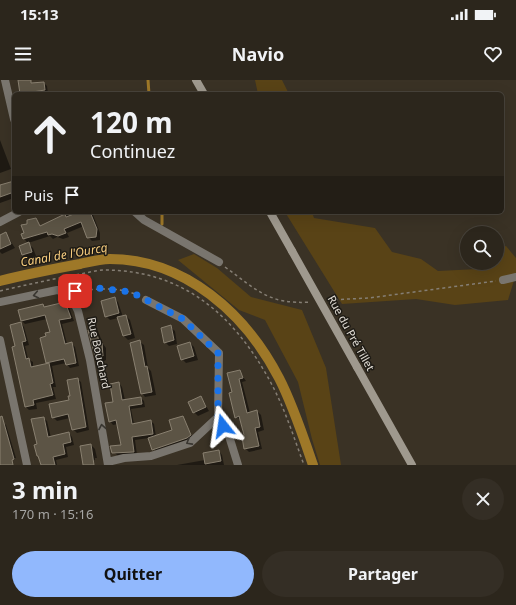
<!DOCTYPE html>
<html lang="fr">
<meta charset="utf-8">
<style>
:root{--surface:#2c261c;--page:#342e25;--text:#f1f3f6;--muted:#a6a5a3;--line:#48433b;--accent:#91b8fd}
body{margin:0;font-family:"Noto Sans",sans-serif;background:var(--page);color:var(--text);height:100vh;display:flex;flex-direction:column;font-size:15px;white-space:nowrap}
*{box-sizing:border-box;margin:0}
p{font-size:13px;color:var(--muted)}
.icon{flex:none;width:22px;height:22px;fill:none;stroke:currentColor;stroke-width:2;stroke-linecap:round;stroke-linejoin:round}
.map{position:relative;height:385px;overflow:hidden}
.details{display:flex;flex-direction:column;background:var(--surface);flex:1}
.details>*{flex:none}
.guide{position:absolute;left:12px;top:12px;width:492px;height:122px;border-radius:6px;box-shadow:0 4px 16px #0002,0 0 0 1px var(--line);background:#2c261c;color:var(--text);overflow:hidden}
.buttons{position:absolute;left:460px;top:146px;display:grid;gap:8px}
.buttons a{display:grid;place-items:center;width:44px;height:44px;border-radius:50%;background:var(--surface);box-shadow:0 4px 16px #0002,0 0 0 1px var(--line);font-size:20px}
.pin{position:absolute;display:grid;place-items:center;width:34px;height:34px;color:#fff;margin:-17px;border-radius:8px;box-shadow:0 2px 6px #0006}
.me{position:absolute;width:44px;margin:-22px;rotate:345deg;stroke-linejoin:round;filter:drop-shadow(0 0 3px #0008)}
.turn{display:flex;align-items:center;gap:14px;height:84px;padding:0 12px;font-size:18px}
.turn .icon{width:52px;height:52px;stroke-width:2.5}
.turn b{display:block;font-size:28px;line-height:34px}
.then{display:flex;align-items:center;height:38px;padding:0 12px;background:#0003;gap:8px;font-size:15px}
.round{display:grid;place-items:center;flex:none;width:42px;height:42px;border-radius:21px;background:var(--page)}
.summary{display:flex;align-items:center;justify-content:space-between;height:68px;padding:0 12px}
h1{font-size:24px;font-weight:700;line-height:30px}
.cta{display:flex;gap:8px;margin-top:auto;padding:8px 12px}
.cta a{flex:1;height:46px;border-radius:24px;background:var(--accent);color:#111;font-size:16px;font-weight:700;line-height:46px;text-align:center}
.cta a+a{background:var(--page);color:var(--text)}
.status{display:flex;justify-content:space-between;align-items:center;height:28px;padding:0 20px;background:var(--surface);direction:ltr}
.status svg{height:11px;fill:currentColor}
header{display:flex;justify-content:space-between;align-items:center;height:52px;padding:0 12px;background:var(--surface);font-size:18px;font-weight:700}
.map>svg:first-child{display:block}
.green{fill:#594316}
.shadow{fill:#0007}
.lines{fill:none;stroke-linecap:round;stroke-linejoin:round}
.stream{stroke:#9e7828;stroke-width:3}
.canal{stroke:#9e7828;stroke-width:10}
.building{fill:#5c5445;stroke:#898070}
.path{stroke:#857e74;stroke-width:1.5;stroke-dasharray:3 3;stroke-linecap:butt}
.street{stroke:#79756e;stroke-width:8}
.secondary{stroke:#9f998e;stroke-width:8}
.secondary-bridge{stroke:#9f998e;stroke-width:8}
.oneway{stroke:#393630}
.route{stroke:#1a73e8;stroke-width:7;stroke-dasharray:0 12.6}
.labels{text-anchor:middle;stroke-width:3;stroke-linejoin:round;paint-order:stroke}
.street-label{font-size:11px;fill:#e2ddd5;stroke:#1e1b15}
.water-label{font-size:12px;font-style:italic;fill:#f9ce7f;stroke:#1e1b15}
</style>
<div class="status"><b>15:13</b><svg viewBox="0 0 49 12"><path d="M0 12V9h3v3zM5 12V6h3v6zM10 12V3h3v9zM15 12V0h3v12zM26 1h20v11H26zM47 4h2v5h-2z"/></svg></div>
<header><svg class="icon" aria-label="menu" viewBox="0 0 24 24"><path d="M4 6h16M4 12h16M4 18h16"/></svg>Navio<svg class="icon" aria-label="heart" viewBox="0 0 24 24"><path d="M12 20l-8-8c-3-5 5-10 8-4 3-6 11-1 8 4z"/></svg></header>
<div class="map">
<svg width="516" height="385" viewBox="0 0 516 385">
<rect width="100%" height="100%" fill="#3a3225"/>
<path class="green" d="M255,0H282L289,14H258Z
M285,132H312L314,138L375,148L392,172L421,179L438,191L478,189L487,183H497V168L506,166L516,178V194L508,220L455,225L416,219L342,224Z
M194,174L217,188L251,217L302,230L326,288L341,385H320L312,359L298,302L265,240L239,230L178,180Z"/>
<path class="shadow" d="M30,2L33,4L44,3L47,6L48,14H21L20,5Z
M0,60L11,89L0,93Z
M14,102V118L0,123V107Z
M73,132H90L93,135L100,153V160L92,161L88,157L84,146L67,153L69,157L63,159L57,157L53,159L50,156L28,163L33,168L36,176L27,179L23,174L28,164L22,155L25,153L28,144L36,139L41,147Z
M6,154L15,168L2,174L0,172V156Z
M114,218L118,222L123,237L126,236L130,240L135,258L128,260L124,256L118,238L110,240L106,236Z
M65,223L69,227L74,241L62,244L67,264L71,263L75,267L79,286L70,288L66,283L52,286L56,307H53L56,319L36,323L37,329L29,330L26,327L16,267L21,243L24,247L29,265L25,266L28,279L33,282V287L48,284L47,257L51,253L47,239L25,244L22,241L19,231L42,225L45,228Z
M94,246L98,251L103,264L106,268V280L101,283L97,279L90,252Z
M170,247L175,251L177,264L169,266L165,262Z
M140,262L144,265L148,288L151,291L156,315L145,317L142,313Z
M190,263L194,267L198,280L186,283L182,279Z
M239,291L246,301L242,302L250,333L257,331L261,335L264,350L258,352L262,369L249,372L245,368L241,340L236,337L234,313Z
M77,299L81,302L89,350L77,353L73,349L70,338L57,341L53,337L70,320Z
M119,303L122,307L125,320L141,318L144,321L145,327L131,329L134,344L151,341L154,344L156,357L174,351L182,337L193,358L156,372L149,358L135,360L137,375L118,376L114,372L122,366L118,344L113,345L110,341Z
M201,317L209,331L198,336L194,332Z
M43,338L47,341L51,358L69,353L72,357L74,365L66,367L68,377L56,380L57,385H41L38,365Z
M0,342H2L6,345L16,378L0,382Z
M91,365L95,369L97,378H95V380L89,382Z
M219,371L222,375L224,385H177L205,380Z"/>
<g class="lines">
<path class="stream" d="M148,0L149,14
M162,132V144"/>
<path class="canal" d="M0,201C27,194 53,189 80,184C89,182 100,179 110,179C185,179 246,234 279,298C293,325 303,356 313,385"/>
</g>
<path class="building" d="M18,0H31V3L44,2L45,10L20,14Z
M14,101V112L0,117V105Z
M79,132H90L97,149L96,157L87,158L81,142L64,149L66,153L58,156L52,154L48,155L47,152L23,159L21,154L24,153L21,145L27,144V140L36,138L40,146L65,134L66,137Z
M6,152L11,164L0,169V155Z
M29,162L32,172L22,175L19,166Z
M115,217L119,233L105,237L101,221Z
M65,222L71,238L59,240L65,264L72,262L76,283L66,285L64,279L46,283L40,258L46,256L45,253L50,252L45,235L21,241L18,230L43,224L44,227Z
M126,235L131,254L123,256L117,237Z
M21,242L26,261L22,262L26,279L29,278L31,287L49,283L53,303L50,304L53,315L33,320L34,325L25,327L12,267L15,266L10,245Z
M94,245L100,264L102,263L103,276L96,279L88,250L90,251L89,247Z
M171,245L174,260L164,263L161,248Z
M140,260L145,287L147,286L152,312L141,314L130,263Z
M190,262L194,276L181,280L177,266Z
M240,290L243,298L239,299L247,333L257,330L260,347L255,348L259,366L244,369L242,357L244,355L239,336L235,338L229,313L232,312L227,293Z
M78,298L86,347L72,350L68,334L52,338L49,324L69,320L68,316H70L67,300Z
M119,302L122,320L141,317L142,324L129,326L132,344L151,340L153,354L132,357L134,372L112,373L110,366L121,365L116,340L109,342L105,323L113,322L110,304Z
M201,316L206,327L193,333L188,322Z
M2,336L14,379L12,380L13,385H0V337Z
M183,336L191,355L187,358L152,370L148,358L172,350L169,340Z
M44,337L48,357L69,352L71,362L63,364L65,374L53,377L55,385H41L38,376H37L34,365L37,364L31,339Z
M91,364L94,385H83L80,366Z
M219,370L221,381L205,384L203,373Z"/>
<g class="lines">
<path class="path" d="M225,187C257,210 269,225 311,222
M71,196L74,206
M0,211C25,205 49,200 74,195C84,194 95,190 104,190C184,190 235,236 271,303C285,329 294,358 304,385
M78,211C98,209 120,206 139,216
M329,220L369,218L496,201"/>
<path class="street" d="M5,0L14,39
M135,132L144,140L219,182
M0,142L19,132
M503,200L516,197
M146,220L183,239L219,273L218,337L229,356L238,385
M0,222L57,210L69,213L78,231L90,280L108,385
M0,260L27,385
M108,382L124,378L151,376L190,363L218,337"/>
<path class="secondary" d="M196,0L204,14
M270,132L292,171
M357,287L412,385"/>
<path class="secondary-bridge" d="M292,171L357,287"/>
</g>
<defs><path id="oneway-chevron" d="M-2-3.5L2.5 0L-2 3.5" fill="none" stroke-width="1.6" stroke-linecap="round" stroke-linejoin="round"/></defs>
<g class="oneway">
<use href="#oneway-chevron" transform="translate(36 215) rotate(169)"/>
<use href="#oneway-chevron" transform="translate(102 347) rotate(-100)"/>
<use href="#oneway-chevron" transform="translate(189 362) rotate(151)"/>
</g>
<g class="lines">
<path class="route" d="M75,211L98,208L131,212L183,239L218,273V337L223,346"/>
</g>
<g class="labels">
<g class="street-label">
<text transform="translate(351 253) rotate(61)" y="4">Rue du Pré Tillet</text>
<text transform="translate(99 273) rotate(78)" y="4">Rue Bouchard</text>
</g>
<g class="water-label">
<text transform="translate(64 175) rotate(-10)" y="4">Canal de l'Ourcq</text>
</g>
</g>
</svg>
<div class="buttons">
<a><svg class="icon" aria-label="search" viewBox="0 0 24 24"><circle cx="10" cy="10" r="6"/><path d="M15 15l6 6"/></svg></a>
</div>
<div class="pin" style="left:75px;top:211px;background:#d93025"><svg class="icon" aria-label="arrive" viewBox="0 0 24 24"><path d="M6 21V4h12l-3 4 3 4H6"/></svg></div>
<svg class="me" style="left:223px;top:346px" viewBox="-20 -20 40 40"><path d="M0-17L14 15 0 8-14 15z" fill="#1a73e8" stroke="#fff" stroke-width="4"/></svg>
<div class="guide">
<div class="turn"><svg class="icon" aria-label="ahead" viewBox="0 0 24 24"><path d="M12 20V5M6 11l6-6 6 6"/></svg><div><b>120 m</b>Continuez</div></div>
<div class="then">Puis<svg class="icon" aria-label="arrive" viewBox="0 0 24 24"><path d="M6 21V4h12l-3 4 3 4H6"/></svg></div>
</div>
</div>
<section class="details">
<div class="summary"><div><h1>3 min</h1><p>170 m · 15:16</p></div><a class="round"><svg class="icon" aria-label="close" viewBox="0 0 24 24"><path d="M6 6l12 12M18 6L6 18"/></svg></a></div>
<div class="cta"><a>Quitter</a><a>Partager</a></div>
</section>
